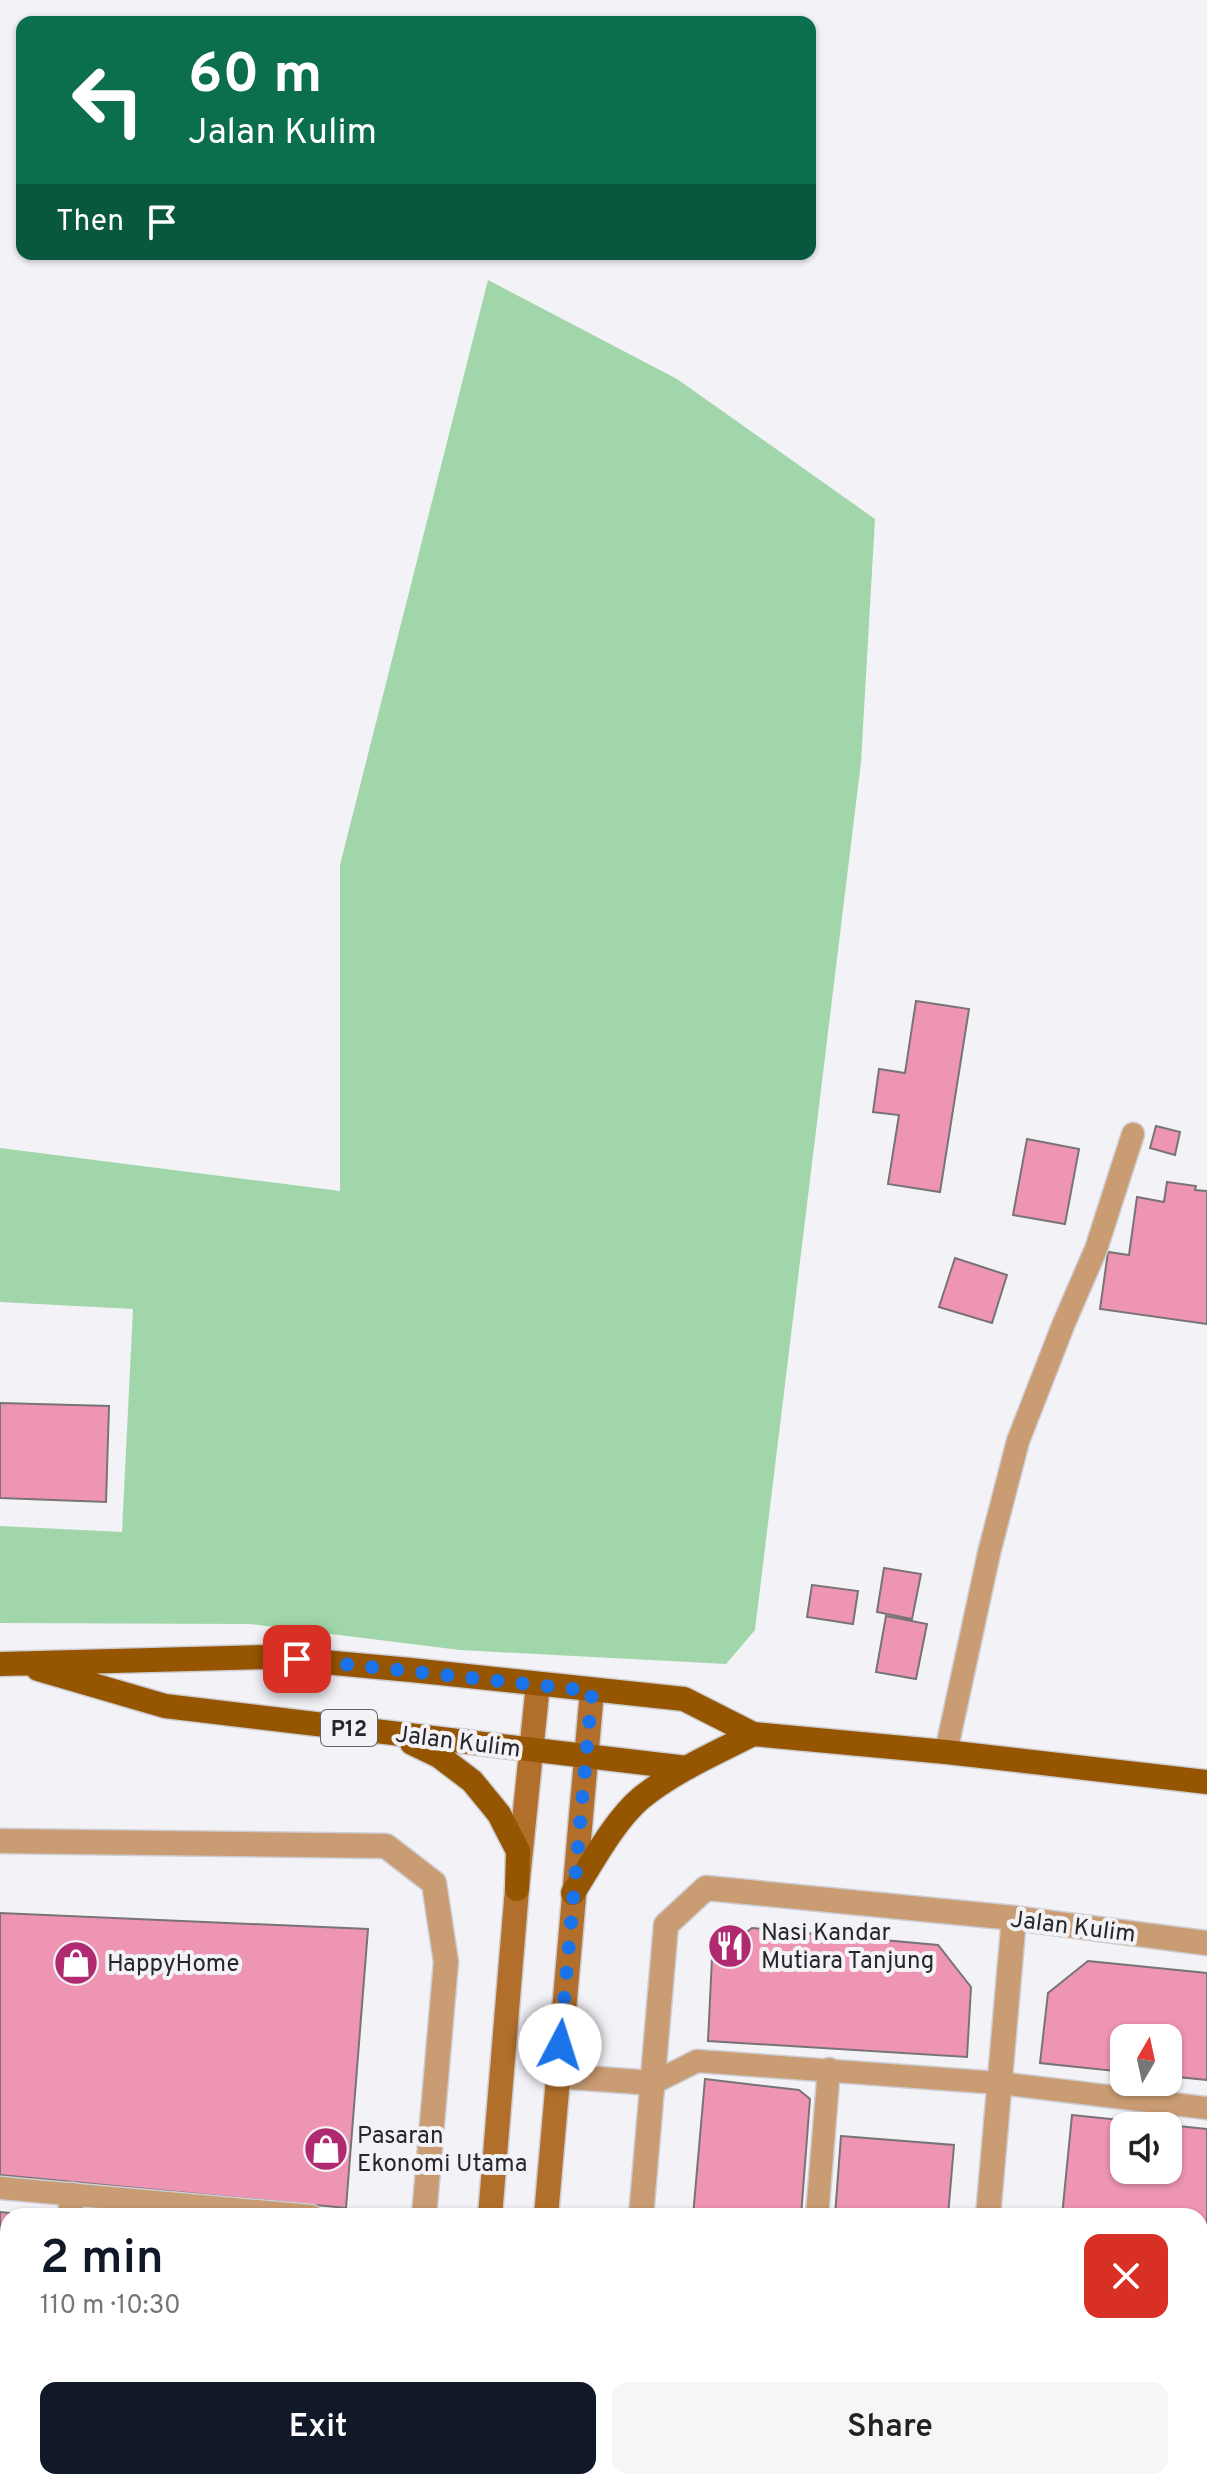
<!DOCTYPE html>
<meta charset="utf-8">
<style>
:root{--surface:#fff;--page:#f6f6f6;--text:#222;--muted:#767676;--accent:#111827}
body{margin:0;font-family:Overpass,sans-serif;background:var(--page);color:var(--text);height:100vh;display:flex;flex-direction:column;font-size:30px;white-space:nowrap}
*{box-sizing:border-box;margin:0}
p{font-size:26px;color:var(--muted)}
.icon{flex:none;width:44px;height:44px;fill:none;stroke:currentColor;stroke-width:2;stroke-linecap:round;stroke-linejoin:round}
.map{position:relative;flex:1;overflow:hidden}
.panel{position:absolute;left:0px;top:2208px;width:1208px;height:282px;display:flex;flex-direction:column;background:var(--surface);border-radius:24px 24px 0 0;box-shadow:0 2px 6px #0004}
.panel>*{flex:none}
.guide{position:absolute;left:16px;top:16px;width:800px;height:244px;border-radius:16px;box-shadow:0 2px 6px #0004;background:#0b6e4f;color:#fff;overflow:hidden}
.needle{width:52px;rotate:9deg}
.controls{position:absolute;left:1110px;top:2024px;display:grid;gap:16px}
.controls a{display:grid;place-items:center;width:72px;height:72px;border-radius:16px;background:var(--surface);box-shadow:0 2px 6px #0004;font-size:40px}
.pin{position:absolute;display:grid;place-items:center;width:68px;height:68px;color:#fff;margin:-34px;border-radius:16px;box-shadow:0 4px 12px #0006}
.me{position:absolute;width:88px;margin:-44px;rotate:5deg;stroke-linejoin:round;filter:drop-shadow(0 0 6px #0008)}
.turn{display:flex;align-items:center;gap:28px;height:168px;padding:0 40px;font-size:36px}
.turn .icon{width:104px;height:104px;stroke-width:2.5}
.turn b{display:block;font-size:56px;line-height:68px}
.then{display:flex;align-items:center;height:76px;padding:0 40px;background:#0003;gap:16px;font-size:30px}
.round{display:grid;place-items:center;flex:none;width:84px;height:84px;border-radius:16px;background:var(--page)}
.headline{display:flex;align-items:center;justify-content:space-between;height:136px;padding:0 40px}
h1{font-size:48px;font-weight:600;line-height:60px;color:var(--accent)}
.button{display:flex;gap:16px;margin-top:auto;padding:16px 40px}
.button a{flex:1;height:92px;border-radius:16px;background:var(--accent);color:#fff;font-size:32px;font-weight:600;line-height:92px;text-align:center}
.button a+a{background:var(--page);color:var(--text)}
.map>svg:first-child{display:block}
.green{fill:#a0d6aa}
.building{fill:#ef95b4;stroke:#787374;stroke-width:2;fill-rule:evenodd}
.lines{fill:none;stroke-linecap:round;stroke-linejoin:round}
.lane-casing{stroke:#cecdd2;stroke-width:25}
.street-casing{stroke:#cecdd2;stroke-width:27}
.secondary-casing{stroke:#cecdd2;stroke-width:27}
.primary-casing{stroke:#cecdd2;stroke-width:27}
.lane{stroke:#ca9c73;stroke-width:22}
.street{stroke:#ca9c73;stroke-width:24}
.secondary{stroke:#b26f2b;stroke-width:24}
.primary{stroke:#955501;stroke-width:24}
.route{stroke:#1a73e8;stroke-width:14;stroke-dasharray:0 25.2}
.labels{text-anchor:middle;stroke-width:8;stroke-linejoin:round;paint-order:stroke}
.shield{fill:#f3f2f7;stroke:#646366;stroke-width:2}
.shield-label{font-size:22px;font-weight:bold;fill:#272628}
.street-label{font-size:24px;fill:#272628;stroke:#f3f2f7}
.poi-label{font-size:24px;fill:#272628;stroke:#f3f2f7;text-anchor:start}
</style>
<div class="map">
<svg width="1207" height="2489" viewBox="0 0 1207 2489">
<rect width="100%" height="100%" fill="#f3f2f7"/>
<path class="green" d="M488,280L677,379L875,519L861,762L755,1630L726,1664L460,1650L249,1624L0,1623V1526L122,1532L133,1309L0,1302V1148L340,1191V865Z"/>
<path class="building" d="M916,1001L969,1009L940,1192L888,1184L899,1115L873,1112L879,1069L905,1073Z
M1156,1126L1180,1132L1175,1155L1150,1148Z
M1027,1139L1079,1149L1065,1224L1013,1215Z
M1167,1182L1196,1186L1195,1190L1207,1191V1324L1100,1309L1108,1252L1129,1255L1137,1197L1164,1202Z
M955,1258L1007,1275L992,1323L939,1307Z
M0,1403L109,1406L106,1502L0,1498Z
M884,1568L921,1574L912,1619L877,1612Z
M812,1585L858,1591L853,1624L807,1617Z
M886,1616L927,1624L916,1679L876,1672Z
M0,1913L368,1929L346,2208L0,2175Z
M752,1928L938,1945L971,1987L967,2057L708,2041L712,1958Z
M1088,1961L1207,1973V2080L1168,2076V2038H1124V2072L1040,2063L1048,1993Z
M705,2079L799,2090L810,2099L801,2216H693Z
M1072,2115L1207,2129V2237H1200V2216H1062ZM1124,2126H1168V2170H1124Z
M841,2136L954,2145L948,2216H835Z
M0,2212L28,2215L8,2216V2316L0,2315Z
M1200,2344L1207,2345V2489H1172V2482H1200Z
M0,2412L8,2413L2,2489H0Z
M82,2482H194V2489H82Z
M237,2482H349V2489H237Z
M669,2482H780L779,2489H668Z
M814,2482H927V2489H813Z
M1011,2482H1120L1119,2489H1011Z"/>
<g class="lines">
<g class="lane-casing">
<path id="lane" d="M946,1752L989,1553L1018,1441L1064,1323L1096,1249L1133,1134
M653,2083L697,2061L999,2083L1207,2108
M0,2188L311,2216
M817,2216L829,2069
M213,2489L214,2482
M794,2489L795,2482
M1131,2489V2482"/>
</g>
<g class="street-casing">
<path id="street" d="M0,1841L386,1846L434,1883L446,1962L424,2216
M557,2076L653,2083
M70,2216L72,2195
M641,2216L666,1925L706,1888L1014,1918L1207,1943
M988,2216L1014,1918
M1200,2278L1207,2280
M0,2372L8,2373
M44,2489V2482
M395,2489L396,2482
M618,2489L619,2482
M964,2489L965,2482"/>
</g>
<g class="secondary-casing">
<path id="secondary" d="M490,2216L517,1889L538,1684
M546,2216L592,1691
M467,2489L468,2482
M523,2489L524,2482"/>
</g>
<g class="primary-casing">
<path id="primary" d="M0,1664L268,1657L411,1670L684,1699L753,1734L946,1752L1207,1782
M38,1669L165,1706L687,1768
M412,1743L439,1756L472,1781L499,1814L518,1851L517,1889
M573,1893C592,1863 614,1821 641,1798C674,1771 716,1753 753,1734"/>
</g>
<use href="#lane" class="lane"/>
<use href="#street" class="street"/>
<use href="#secondary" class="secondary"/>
<use href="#primary" class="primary"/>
</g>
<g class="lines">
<path class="route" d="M297,1659L592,1691L560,2045"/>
</g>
<defs>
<g id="restaurant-disc" transform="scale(2.3)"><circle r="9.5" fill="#af2a70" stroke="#f3f2f7"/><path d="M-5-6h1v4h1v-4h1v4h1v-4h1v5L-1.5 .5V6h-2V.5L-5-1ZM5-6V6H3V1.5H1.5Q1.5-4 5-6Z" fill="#fff"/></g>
<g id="shop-disc" transform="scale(2.3)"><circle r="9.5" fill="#af2a70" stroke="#f3f2f7"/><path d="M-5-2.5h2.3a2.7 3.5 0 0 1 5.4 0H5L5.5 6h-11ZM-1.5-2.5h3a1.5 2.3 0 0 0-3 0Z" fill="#fff"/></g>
</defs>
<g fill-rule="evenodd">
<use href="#restaurant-disc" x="730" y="1946"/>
<use href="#shop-disc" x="76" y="1963"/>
<use href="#shop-disc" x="326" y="2149"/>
</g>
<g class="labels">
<rect class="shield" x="321" y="1710" width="56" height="36" rx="6"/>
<g class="shield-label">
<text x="349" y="1736">P12</text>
</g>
<g class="street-label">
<text transform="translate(458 1741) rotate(7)" y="8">Jalan Kulim</text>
<text transform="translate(1073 1926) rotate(7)" y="8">Jalan Kulim</text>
</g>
<g class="poi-label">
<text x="761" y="1940">Nasi Kandar<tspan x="761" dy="28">Mutiara Tanjung</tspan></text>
<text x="107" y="1971">HappyHome</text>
<text x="357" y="2143">Pasaran<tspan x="357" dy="28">Ekonomi Utama</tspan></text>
</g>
</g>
</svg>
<div class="controls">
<a><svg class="needle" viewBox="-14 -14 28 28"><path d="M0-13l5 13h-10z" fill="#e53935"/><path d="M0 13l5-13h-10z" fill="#767676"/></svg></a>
<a><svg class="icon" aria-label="sound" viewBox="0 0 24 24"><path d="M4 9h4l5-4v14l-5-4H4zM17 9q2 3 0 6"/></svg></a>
</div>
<div class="pin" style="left:297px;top:1659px;background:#d93025"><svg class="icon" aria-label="arrive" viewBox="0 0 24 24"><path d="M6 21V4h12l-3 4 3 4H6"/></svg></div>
<svg class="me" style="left:560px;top:2045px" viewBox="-20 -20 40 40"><circle r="19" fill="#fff"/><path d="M0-13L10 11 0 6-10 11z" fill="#1a73e8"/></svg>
<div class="guide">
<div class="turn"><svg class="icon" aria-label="left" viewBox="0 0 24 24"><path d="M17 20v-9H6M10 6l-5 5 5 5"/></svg><div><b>60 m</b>Jalan Kulim</div></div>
<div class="then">Then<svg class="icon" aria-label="arrive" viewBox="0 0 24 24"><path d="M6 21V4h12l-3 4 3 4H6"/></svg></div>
</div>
<section class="panel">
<div class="headline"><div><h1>2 min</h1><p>110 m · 10:30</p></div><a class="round" style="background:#d93025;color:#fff"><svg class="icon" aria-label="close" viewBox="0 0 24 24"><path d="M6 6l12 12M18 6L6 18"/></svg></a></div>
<div class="button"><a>Exit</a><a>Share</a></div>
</section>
</div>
